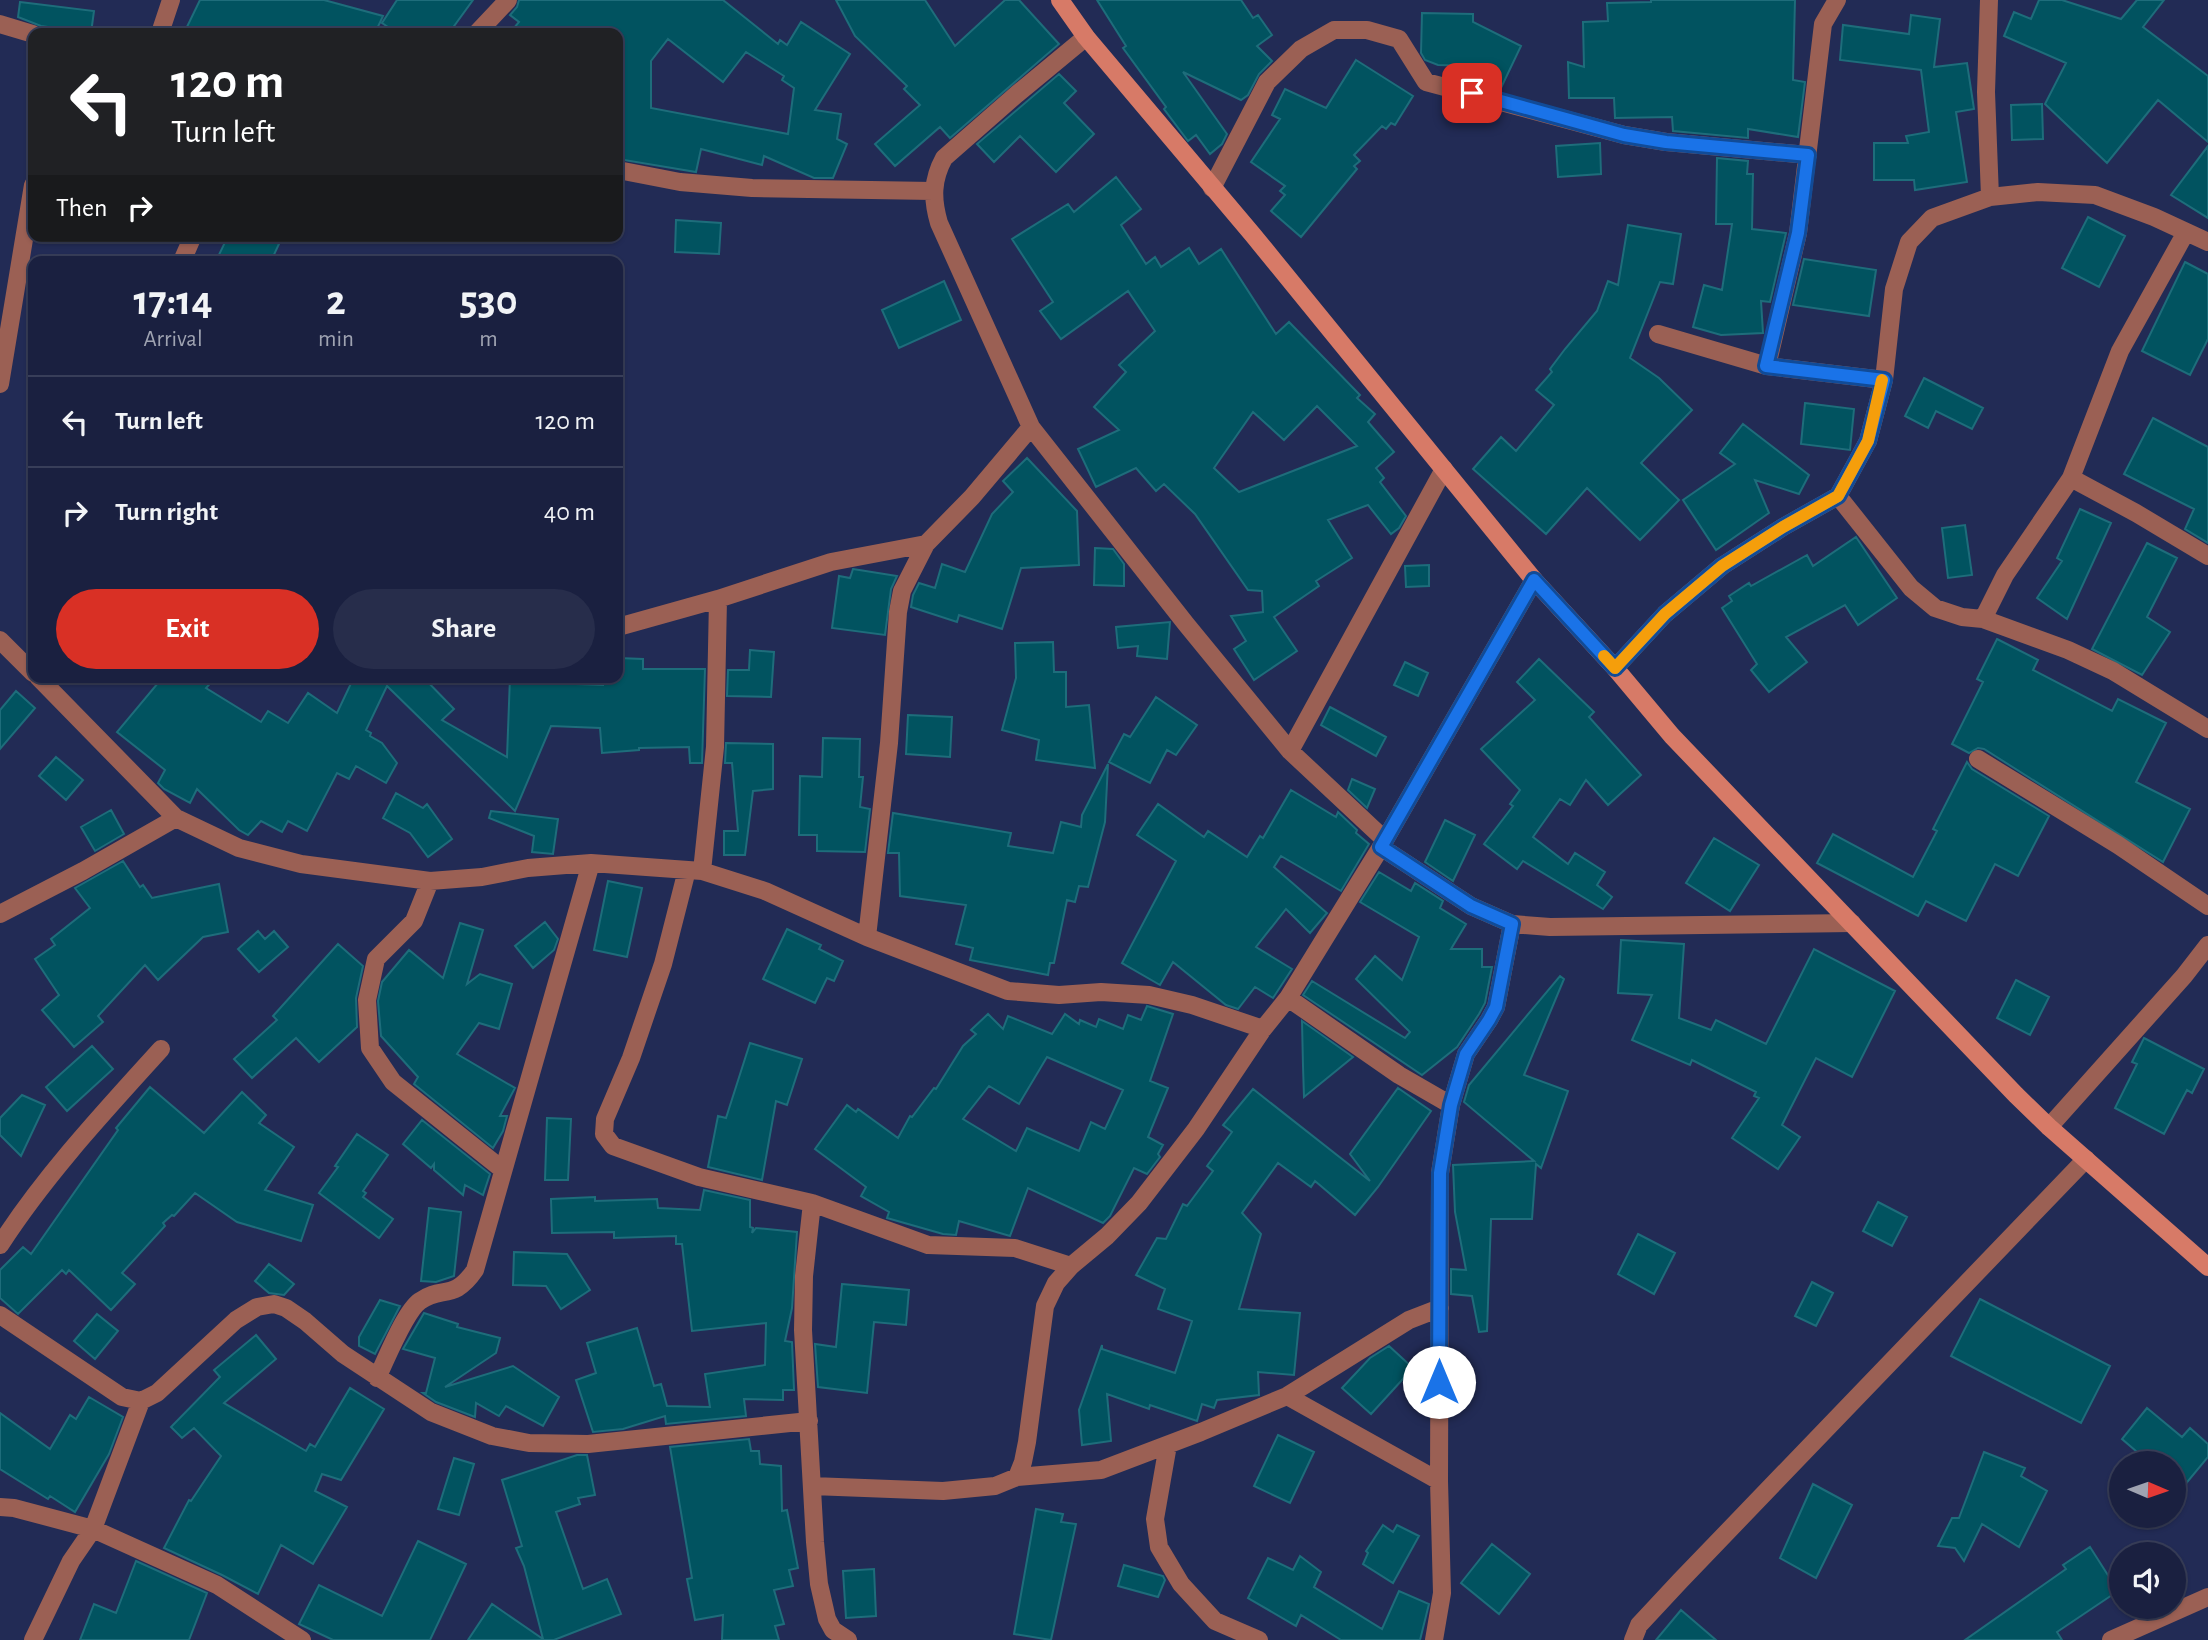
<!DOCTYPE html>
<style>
:root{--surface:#1a2040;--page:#272d4b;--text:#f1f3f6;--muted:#9fa3b1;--line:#383e59;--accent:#d93025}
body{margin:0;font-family:"Alegreya Sans",sans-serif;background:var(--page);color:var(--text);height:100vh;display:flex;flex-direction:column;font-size:26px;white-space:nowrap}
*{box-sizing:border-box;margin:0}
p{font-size:23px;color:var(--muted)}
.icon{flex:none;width:38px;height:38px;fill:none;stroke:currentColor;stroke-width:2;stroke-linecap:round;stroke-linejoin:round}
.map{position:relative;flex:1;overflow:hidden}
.sheet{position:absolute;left:28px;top:256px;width:595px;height:427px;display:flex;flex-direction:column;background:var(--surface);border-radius:14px;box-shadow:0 2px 5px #0004,0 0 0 2px var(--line)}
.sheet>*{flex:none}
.banner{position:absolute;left:28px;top:28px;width:595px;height:214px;border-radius:14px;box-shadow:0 2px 5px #0004,0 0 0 2px var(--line);background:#202124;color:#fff;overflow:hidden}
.needle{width:46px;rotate:92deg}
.tools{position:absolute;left:2109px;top:1451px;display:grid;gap:14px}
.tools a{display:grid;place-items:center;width:77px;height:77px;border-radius:50%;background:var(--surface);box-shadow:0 2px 5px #0004,0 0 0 2px var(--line);font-size:35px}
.pin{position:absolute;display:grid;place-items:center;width:60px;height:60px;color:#fff;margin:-30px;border-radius:14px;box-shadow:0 4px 10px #0006}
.me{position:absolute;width:77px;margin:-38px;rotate:0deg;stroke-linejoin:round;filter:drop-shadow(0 0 5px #0008)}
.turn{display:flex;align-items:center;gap:24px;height:147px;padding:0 28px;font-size:32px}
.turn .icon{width:91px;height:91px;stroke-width:2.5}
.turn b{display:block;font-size:49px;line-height:60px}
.then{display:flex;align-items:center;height:66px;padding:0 28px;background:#0003;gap:14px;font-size:26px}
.eta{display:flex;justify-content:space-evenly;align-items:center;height:119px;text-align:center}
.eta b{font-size:42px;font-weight:600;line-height:49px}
.button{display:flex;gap:14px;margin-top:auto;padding:14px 28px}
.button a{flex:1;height:80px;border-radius:42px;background:var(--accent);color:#fff;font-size:28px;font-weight:600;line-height:80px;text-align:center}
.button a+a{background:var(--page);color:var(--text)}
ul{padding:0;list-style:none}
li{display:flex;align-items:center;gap:21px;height:91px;padding:0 28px;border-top:2px solid var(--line)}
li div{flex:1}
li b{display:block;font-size:26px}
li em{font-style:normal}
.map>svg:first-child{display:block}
.building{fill:#015360;stroke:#1e6d7b;stroke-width:2;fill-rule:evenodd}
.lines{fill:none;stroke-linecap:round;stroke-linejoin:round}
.street{stroke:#9b6054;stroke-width:18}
.secondary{stroke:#d77a67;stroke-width:18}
.route-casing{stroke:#114b97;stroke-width:18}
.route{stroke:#1a73e8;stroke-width:12}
.slow{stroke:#f59e0b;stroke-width:12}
</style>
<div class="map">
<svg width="2208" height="1640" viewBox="0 0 2208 1640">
<rect width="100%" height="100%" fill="#222b55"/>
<path class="building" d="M200,0H324L383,16L375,33H184Z
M397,0H473L449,33H397L382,23Z
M519,0H723L778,44L780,40L787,45L801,22L850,54L815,110L841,114L837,139L847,144L833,178H814L764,156L762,165L701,149L696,172L618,159V33H510L519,22L510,15L517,7ZM668,39L723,82L746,52L784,76L782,80L794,88L788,134L651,108V61Z
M836,0H925L955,46L1005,0H1019L1059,44L950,138L940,127L895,166L875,144L920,105L904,89L907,86L855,36Z
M1097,0H1241L1253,18L1258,15L1272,35L1257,46L1272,61L1259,74L1248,95L1241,100L1183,72L1227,134L1222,144L1210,154L1196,135L1188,141L1164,109L1166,107L1123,48L1126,46Z
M1651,0H1795L1793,80L1805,82L1798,137L1748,129V138L1673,131L1672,117L1615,118L1614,98H1569L1568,62L1584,67L1583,22L1608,21L1607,3L1651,2Z
M2039,0H2062L2121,19L2137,0H2164L2143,27L2208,76V142L2158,100L2107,163L2045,104L2066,63L2004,36L2014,12L2031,19Z
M20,2L94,11L91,33L41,26L18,17Z
M1422,13L1473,14V22L1521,46L1500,90L1466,79L1472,66L1438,65L1425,60L1421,53Z
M1911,15L1940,19L1934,67L1967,63L1974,109L1956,112L1967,182L1915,190L1914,180H1874V143H1908L1906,136L1929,132L1921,70L1840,60L1843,25L1909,34Z
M1356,60L1413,96L1395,125L1391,123L1386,129L1382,126L1354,155L1360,161L1354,166L1357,169L1301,237L1271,211L1285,195L1280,191L1285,186L1251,162L1280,119L1272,115L1285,89L1326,108Z
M1059,74L1076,91L1064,103L1094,134L1056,172L1020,136L994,162L977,144Z
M2042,104L2043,139L2012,140L2011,105Z
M1600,143L1601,174L1558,177L1556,146Z
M2208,146V218L2171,195Z
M1717,158L1748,161L1747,174H1753L1752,229L1786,233L1770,302L1761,301L1763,333L1721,335L1693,327L1704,285L1722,290L1732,224H1716Z
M1116,177L1141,209L1121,225L1146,264L1155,257L1161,267L1189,248L1199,264L1221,249L1276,334L1289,322L1360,395L1357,398L1375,414L1368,422L1394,452L1376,468L1384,478L1380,482L1406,516L1399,528L1391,534L1368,505L1328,520L1352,558L1316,581L1319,586L1274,617L1297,651L1254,680L1234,649L1246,641L1231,616L1263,612L1262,591L1248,590L1195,514L1164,484L1156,491L1136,468L1096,487L1078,449L1119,430L1094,407L1126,372L1119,365L1155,331L1128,291L1061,339L1040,311L1053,302L1012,239L1068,204L1074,212ZM1317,406L1357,446L1239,492L1214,468L1253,412L1284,440Z
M2088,217L2125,236L2099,287L2062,268Z
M676,220L721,223L719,254L675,252Z
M1628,225L1681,234L1673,284L1660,282L1630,358L1659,378L1692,410L1641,463L1679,500L1640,540L1587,488L1546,534L1473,469L1501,437L1516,451L1554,405L1536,390L1552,372L1550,369L1565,349L1597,311L1608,281L1618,285Z
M228,236H263L279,244L271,261H216Z
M1804,259L1876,270L1869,316L1793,305Z
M2185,262L2208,274V339L2190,375L2142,351Z
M944,281L961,320L899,348L882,310Z
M1924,378L1983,408L1972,429L1936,411L1928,428L1905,416Z
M1805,403L1854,409L1850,450L1801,444Z
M2153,418L2208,447V543L2185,529L2194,509L2124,474Z
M1743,424L1809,475L1799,494L1755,480L1769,513L1716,550L1683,500L1735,464L1720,453Z
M1027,458L1077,511L1079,565L1021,568L1002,629L959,615L957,622L911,607L913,595L919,583L935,588L942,564L965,572L992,514L1013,492L1003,481Z
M2080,509L2111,523L2067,619L2037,598L2062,561L2057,558Z
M1965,525L1972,575L1948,578L1942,528Z
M1856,537L1897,598L1858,625L1845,605L1786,637L1807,662L1769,692L1751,670L1757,664L1722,608L1732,601L1729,596L1749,583L1751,586L1807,555L1813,566Z
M2147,543L2177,558L2147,617L2170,632L2142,675L2092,649Z
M1095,548L1113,549L1124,564V586L1094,585Z
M1429,565V586L1406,587L1405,566Z
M853,569L897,576L891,589L885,635L832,628L839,576L850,578Z
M1170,622L1167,659L1137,656L1138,646L1118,648L1116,627Z
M1997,639L2038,660L2033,670L2112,711L2118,699L2166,723L2136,782L2190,809L2163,862L1984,749L1978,748L1969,753L1952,744L1983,682L1977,679Z
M1053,642L1054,672H1066V707L1089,705L1095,768L1036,760L1039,740L1002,730L1016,678L1015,643Z
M750,650L774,652L771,697L727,696L728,670H749Z
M618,658L643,659V669H705L702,763H690L689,747L639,748V750L602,753L600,728L551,726L515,811L387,686L366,730L371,733L370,736L382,743L397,763L386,783L356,766L349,779L337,773L307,831L288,821L282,832L261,821L248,835L239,830L197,789L190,803L164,789L158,783L165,770L117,732L163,677H216L206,688L261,722L268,711L288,723L308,693L337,713L354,677H423L454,709L442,720L507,757L510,677H548V683L603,685V677H618Z
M1539,659L1594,712L1589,717L1641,775L1608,805L1586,780L1570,805L1560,799L1533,837L1568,864L1575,853L1605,872L1597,885L1612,897L1603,909L1523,861L1517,869L1484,844L1513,806L1510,804L1520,790L1481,749L1535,700L1517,682Z
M1405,662L1428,673L1418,696L1394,685Z
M16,691L35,708L0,749V710Z
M1156,697L1197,725L1176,755L1167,750L1150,783L1109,762L1124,734L1130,737Z
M1330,707L1386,737L1376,756L1321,725Z
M908,715L952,717L950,757L906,754Z
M823,738L860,739L859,777H863L860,807L870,809L865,852L817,851V835H799L800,776L822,777Z
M726,743L773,744V789L753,791L745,855H724V831H738L732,763H725Z
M56,757L83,780L66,800L39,776Z
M1967,762L1972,769L2049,816L2018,876L1995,864L1966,921L1926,901L1918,916L1817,863L1833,834L1913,877L1937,831L1933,829Z
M1108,764L1105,822L1088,887L1079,886L1075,902L1067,900L1054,963H1050L1048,975L970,960L973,948L956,944L966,905L900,896L899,853H888L893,813L1011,833L1008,846L1053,853L1061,822L1081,827L1082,815Z
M1352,779L1375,789L1367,808L1348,790Z
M1291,790L1336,817L1338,812L1357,830L1356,833L1369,844L1341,891L1281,856L1274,867L1327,913L1310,933L1286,909L1256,947L1292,969L1273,998L1255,987L1238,1009L1226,1005L1173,962L1160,985L1122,963L1176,861L1137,835L1158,804L1204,837L1208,831L1247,857L1260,836L1263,838Z
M396,793L423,808L427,804L452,839L428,857L410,833L383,818Z
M111,810L124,834L95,851L81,827Z
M491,811L558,819L553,854L532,852L534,836L489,818Z
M1445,820L1475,835L1453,881L1425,862Z
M1714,838L1759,865L1730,911L1686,883Z
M123,861L140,887L143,885L152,898L219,884L228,932L203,937L158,980L145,965L98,1016L103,1022L74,1047L42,1010L59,995L35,959L55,945L51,939L90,908L75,888Z
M1379,872L1411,891L1415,883L1443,901L1440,908L1466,924L1451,949H1482V967H1492L1485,1003L1479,1014L1457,1047L1422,1075L1303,995L1312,981L1405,1038L1410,1032L1356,979L1375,956L1402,980L1419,937L1360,902Z
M608,881L642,888L627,957L594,950Z
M545,922L558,939L554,950L533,968L515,946Z
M460,923L483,930L467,984L480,974L512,984L499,1029L479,1023L457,1054L515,1088L500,1116H507L503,1131L493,1148L414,1084L418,1077L381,1036L378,1001L382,982L409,950L443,978Z
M787,929L821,945L819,949L843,961L834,981L827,978L815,1003L763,979Z
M258,931L265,939L274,931L288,947L259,972L238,949Z
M1621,940L1684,944L1679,1018L1711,1030L1716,1020L1766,1044L1814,949L1895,991L1852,1077L1816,1058L1782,1125L1800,1137L1778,1169L1732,1138L1759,1098L1754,1096L1756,1092L1692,1060L1690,1065L1632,1040L1652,995L1618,993Z
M338,944L363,966L356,998L357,1027L319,1062L296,1038L252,1078L234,1059L277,1020L273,1016Z
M1560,976L1564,979L1524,1075L1568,1091L1541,1168L1536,1164L1532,1219H1491L1487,1331L1479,1332L1472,1296L1451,1294V1269L1466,1270L1455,1212L1453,1165L1534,1161L1464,1102L1469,1085Z
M2016,980L2049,997L2030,1035L1997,1018Z
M1147,1006L1173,1014L1150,1081L1168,1088L1148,1137L1163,1145L1158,1154L1160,1157L1147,1174L1134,1168L1110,1216L1103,1223L1028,1188L1010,1236L959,1221L956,1235L943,1234L887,1218L889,1212L861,1196L866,1187L815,1149L847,1105L856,1112L858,1109L898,1138L910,1116L912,1117L934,1088L936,1089L963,1046L976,1034L971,1030L988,1014L1003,1029L1008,1016L1052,1034L1065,1014L1079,1024L1080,1020L1096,1027L1099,1019L1123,1029L1128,1015L1141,1020ZM1047,1057L1123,1090L1105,1129L1091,1122L1079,1151L1027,1128L1016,1151L963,1119L989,1086L1019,1104Z
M1302,1021L1353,1057L1304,1097L1303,1066Z
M2144,1038L2204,1069L2192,1093L2187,1090L2164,1134L2115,1108L2137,1064L2132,1062Z
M750,1043L802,1059L787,1105L776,1101L762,1180L708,1167L718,1116L726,1118Z
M92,1046L113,1069L67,1111L46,1087Z
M150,1087L204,1133L242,1092L266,1115L259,1123L294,1147L265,1190L313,1205L301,1241L237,1222L195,1193L174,1216L172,1215L163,1223L165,1226L122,1273L135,1284L111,1310L69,1270L66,1274L62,1270L18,1314L0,1298V1270L23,1247L31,1254L118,1130L116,1128Z
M1398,1088L1431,1111L1378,1187L1355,1215L1315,1181L1311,1187L1278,1163L1242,1213L1261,1234L1239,1309L1300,1313L1294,1375L1258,1372L1259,1395L1217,1400L1214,1408L1202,1404L1197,1421L1150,1405L1149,1409L1107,1394L1111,1441L1082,1445L1079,1410L1102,1345V1349L1175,1373L1192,1321L1158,1309L1165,1289L1136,1275L1157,1238L1166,1239L1183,1204L1187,1206L1213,1171L1207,1166L1232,1132L1223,1125L1253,1089L1370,1181L1350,1154Z
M22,1095L45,1105L21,1156L0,1135V1118Z
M547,1118L571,1119L568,1180H545Z
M422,1120L490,1174L483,1195L465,1185L463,1195L434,1170V1164L431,1168L403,1144Z
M357,1134L388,1155L363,1191L366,1193L363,1197L393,1219L379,1238L319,1193L338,1167L335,1166Z
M704,1190L750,1200V1227L753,1228L752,1233L756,1228L797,1232L792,1308L785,1341L792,1342L794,1390H783V1400L744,1399L746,1416L666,1424L665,1416L623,1429L593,1432L576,1380L596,1373L587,1343L637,1328L654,1386L661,1384L667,1406L710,1407L705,1374L765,1365L766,1323L692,1331L682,1244H676V1236L614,1238V1232L552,1233L551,1199L595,1197V1201L657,1199L658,1208L700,1210Z
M1878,1202L1907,1217L1892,1246L1863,1231Z
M429,1208L461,1212L454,1276L436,1282L421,1281Z
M1638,1234L1675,1253L1654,1294L1618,1274Z
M514,1252L567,1254L590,1290L561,1309L546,1286L513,1285Z
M269,1264L294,1284L284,1295L269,1293L255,1281Z
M1812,1282L1833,1293L1816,1326L1795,1316Z
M842,1284L909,1290L906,1325L874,1322L867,1393L818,1387L815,1344L836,1347Z
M1980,1299L2110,1366L2081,1423L1951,1356Z
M380,1300L400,1306L375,1354L359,1346V1337Z
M424,1313L458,1324L457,1327L500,1338L496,1353L445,1387L513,1366L559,1397L543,1426L506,1406L499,1416L476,1403L475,1417L436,1402L423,1393H426L435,1358L403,1349Z
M97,1314L118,1331L95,1359L74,1341Z
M256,1335L276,1359L224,1403L306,1451L310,1444L315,1447L350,1388L384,1409L341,1480L322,1474L315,1491L347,1507L313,1564L281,1545L258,1594L222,1575L164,1548L189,1500L191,1501L221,1456L194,1428L182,1438L171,1427L220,1377L214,1370Z
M1389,1346L1413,1368L1371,1414L1342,1388L1370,1358Z
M89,1397L123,1417L109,1454L75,1512L50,1496L48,1499L0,1469V1413L50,1449L70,1415L76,1419Z
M2147,1408L2182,1437L2190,1428L2208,1444V1457L2174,1498V1463H2150L2122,1439Z
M1278,1435L1314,1452L1290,1503L1254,1486Z
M749,1439L751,1451H759L760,1464L781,1466L782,1511L787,1510L798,1568L789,1570L793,1586L774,1590L784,1624L775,1626L779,1640H722L723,1615L695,1620L687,1579L692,1578L670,1447Z
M1984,1452L2025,1468L2021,1476L2047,1491L2019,1547L1982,1524L1964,1561L1955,1548L1938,1546L1952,1518H1959Z
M577,1455H587L595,1495L578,1498L580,1504L556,1512L583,1589L607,1579L621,1614L554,1640H468L492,1604L543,1639L524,1566L516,1548L522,1546L502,1480Z
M454,1458L474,1464L459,1515L438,1509Z
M1813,1484L1852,1505L1816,1578L1780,1558Z
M1036,1509L1063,1514L1061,1522L1076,1524L1051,1640L1014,1634Z
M1383,1525L1393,1532L1397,1525L1419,1536L1393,1583L1363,1564L1368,1553L1366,1551Z
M418,1541L466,1564L430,1640H333L299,1624L319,1585L382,1616Z
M1492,1544L1530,1574L1499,1614L1461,1583Z
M2090,1547L2118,1591L2057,1632L2062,1640H1965L2066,1569L2063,1565Z
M1300,1556L1321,1572L1314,1587L1382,1629L1399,1591L1429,1604L1420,1640H1341L1301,1615L1296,1626L1248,1598L1268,1558L1293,1570Z
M136,1561L207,1593L189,1640H80L94,1604L116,1613Z
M1124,1565L1163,1576L1165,1580L1158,1597L1118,1586Z
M874,1569L876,1616L846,1618L843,1571Z
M1681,1610L1716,1640H1656Z"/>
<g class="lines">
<path class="street" d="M1989,0L1986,92L1990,197
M0,24L33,34
M160,33L171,0
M477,33L508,0
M1086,37L1017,94L944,158C932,180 932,199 939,223L1031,427L1186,624L1290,751L1384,839
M618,170L680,182L752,188L933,191
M1212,188L1267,82L1301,49L1334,30H1367L1399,39L1426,82L1624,135L1666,142L1808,155
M182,261L193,236
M1658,334L1767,366L1884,380
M1767,366L1798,233L1823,24L1837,0
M0,384L33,185
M2071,478L2136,513L2208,556
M1838,496L1911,588L1935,608L1962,617L1983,619L2068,650L2113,671L2208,729
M1983,619L2005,575L2071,478L2120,351L2186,232
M618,627L718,599L831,562L926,544
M0,640L33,673
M1615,668L1665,614L1722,566L1783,527L1838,496L1868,441L1884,380L1894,289L1909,242L1932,218L1990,197L2038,192L2095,195L2154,217L2208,242
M38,677L176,818L239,848L301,864L430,881L482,877L528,868L591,863L702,871L765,891L867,937L1008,991L1059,995L1101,992L1149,995L1192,1005L1263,1029
M1290,751L1444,469
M1978,759L2118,845L2208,906
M1381,847L1471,906L1512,924L1550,927L1852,923
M687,870L663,964L631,1058L605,1119L604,1134L613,1146L699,1177L812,1203L928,1245L1015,1248L1071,1266
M702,871L715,747L718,599
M430,881L414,921L376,959L367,1000L370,1048L393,1082L503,1170
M0,914L83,871L176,818
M867,937L889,743L898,612L902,591L926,544L972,497L1031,427
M1288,998L1399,1075L1451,1105
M2049,1127L2184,976L2208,945
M812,1203L804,1276L803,1330L815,1542L819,1584L827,1619L833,1630L848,1640
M0,1245C46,1174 104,1112 161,1049
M0,1315L122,1397L141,1401L157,1393L236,1320L257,1307L274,1304L286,1308L305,1321L343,1354L431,1412L492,1436L529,1443L588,1444L809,1421
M377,1378C386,1360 405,1311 420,1301C442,1285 453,1302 475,1270L591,863
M1287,1396L1439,1481
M1168,1445L1155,1519L1159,1547L1181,1584L1215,1621L1259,1640
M1017,1477L1101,1470L1201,1432L1287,1396L1409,1320L1440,1308
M812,1486L943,1491L995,1486L1017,1477L1023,1462L1027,1442L1045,1306L1056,1283L1071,1266L1107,1236L1139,1203L1196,1129L1263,1029L1288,998L1381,847L1534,580
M0,1507L14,1508L93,1529L217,1585L302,1640
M33,1640L71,1561L93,1529L141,1401
M1434,1640L1442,1593L1439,1481L1440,1173L1451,1105L1466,1054L1489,1020L1496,1007L1512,924
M1633,1640L1639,1625L1680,1581L2086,1159
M2111,1640L2208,1597"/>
<path class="secondary" d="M1060,0L1086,37L1253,235L1534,580L1615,668L1672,736L2016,1095L2049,1127L2208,1267"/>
</g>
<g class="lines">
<g class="route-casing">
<path id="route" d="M1439,1382L1440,1173L1451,1105L1466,1054L1489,1020L1496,1007L1512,924L1471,906L1381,847L1534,580L1615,668L1665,614L1722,566L1783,527L1838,496L1868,441L1884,380L1766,366L1798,233L1808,155L1666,142L1624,135L1472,93"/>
</g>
<use href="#route" class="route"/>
<path class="slow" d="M1604,656L1615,668L1665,614L1722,566L1783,527L1838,496L1868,441L1882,380"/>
</g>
</svg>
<div class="tools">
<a><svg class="needle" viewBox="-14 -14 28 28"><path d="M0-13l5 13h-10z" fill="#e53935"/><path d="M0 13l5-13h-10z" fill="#9fa3b1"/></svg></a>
<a><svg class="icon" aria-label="sound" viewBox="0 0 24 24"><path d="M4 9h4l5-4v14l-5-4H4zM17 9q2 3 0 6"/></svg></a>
</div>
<div class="pin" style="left:1472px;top:93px;background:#d93025"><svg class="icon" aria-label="arrive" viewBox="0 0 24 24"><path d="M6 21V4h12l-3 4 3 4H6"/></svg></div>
<svg class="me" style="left:1439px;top:1382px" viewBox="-20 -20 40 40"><circle r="19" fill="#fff"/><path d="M0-13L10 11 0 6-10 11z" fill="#1a73e8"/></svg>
<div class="banner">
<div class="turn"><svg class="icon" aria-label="left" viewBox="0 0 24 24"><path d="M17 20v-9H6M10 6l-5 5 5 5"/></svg><div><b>120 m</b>Turn left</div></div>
<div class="then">Then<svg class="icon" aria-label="right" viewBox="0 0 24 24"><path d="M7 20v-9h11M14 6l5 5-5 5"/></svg></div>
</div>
<section class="sheet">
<div class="eta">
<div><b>17:14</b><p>Arrival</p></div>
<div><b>2</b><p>min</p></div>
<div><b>530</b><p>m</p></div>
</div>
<ul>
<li><svg class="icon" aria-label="left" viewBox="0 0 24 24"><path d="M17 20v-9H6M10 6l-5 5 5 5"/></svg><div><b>Turn left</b></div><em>120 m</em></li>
<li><svg class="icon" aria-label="right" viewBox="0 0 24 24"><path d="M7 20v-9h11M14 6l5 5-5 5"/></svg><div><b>Turn right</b></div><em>40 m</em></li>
</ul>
<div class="button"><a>Exit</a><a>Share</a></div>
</section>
</div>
